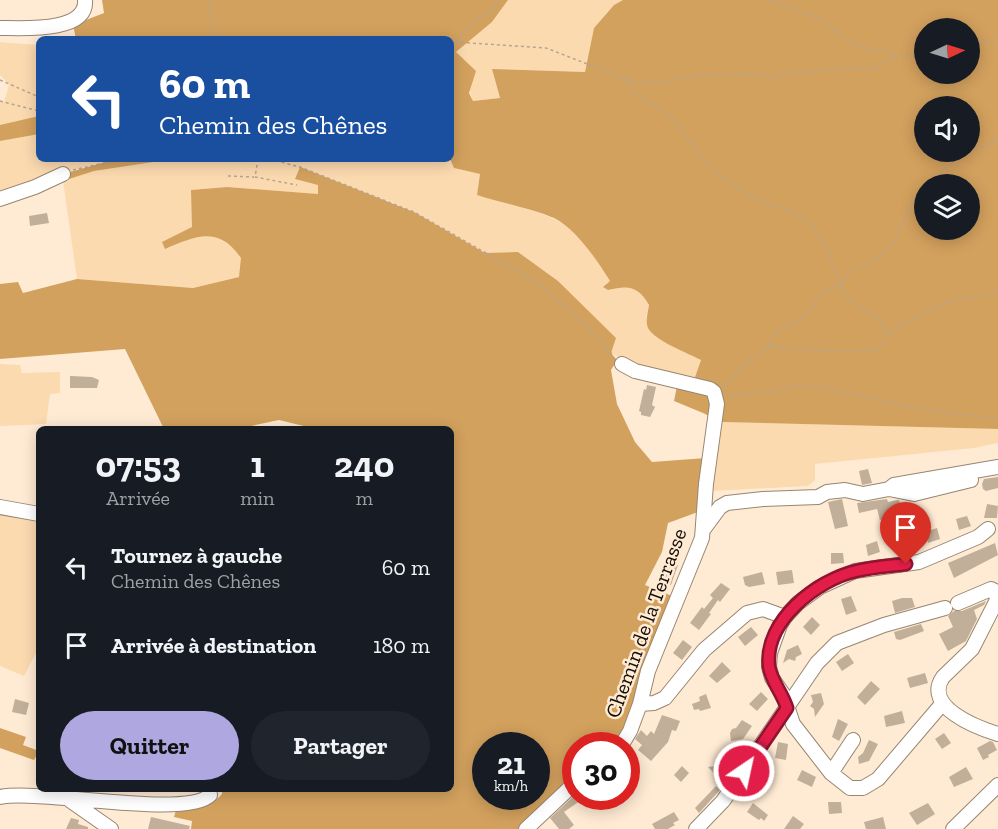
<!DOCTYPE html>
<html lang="fr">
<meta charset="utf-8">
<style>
:root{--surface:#171b24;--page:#20242c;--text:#f1f3f6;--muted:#9ea1a6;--accent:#aea7e0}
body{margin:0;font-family:"Zilla Slab",serif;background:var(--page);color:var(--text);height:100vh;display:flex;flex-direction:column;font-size:22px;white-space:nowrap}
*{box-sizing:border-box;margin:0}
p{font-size:20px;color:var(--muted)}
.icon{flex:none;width:33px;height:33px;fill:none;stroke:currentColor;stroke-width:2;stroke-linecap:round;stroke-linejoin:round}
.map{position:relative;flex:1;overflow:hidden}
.sheet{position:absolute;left:36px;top:426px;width:418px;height:366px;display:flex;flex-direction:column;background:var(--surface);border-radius:9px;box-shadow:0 3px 15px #0003}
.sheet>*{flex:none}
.guide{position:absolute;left:36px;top:36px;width:418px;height:126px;border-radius:9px;box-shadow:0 3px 15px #0003;background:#1a4fa0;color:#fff;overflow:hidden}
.needle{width:39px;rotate:86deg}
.tools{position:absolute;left:914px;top:18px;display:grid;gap:12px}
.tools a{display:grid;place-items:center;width:66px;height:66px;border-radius:50%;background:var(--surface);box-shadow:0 3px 15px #0003;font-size:30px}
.speed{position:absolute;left:472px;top:732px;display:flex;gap:12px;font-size:30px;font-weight:700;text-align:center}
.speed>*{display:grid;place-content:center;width:78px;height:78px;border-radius:50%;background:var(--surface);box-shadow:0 3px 15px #0003;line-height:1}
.speed small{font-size:15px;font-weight:400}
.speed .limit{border:9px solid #d22;background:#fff;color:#111}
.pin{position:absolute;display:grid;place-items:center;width:51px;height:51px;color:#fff;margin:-62px -26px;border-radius:50% 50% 50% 0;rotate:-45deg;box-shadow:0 0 6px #0007}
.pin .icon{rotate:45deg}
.me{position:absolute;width:66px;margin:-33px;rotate:34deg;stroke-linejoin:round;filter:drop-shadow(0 0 4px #0008)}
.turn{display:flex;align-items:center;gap:21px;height:126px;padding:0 24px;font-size:27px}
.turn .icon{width:78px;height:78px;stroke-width:2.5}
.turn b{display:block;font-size:42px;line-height:51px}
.eta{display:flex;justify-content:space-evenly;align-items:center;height:102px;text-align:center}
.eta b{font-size:36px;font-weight:800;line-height:42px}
.cta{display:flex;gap:12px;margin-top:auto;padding:12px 24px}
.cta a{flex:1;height:69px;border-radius:36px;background:var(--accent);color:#111;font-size:24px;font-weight:800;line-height:69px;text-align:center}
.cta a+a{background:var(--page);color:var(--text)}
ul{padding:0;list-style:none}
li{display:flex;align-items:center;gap:18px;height:78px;padding:0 24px}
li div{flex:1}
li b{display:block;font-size:22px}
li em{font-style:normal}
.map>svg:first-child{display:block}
.green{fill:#fcdab0}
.forest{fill:#d3a15e;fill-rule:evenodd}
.building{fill:#c2af99}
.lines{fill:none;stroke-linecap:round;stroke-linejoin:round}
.minor-casing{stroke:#978670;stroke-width:16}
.path{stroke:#b4a492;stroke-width:1.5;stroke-dasharray:3 3;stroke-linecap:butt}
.minor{stroke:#fff;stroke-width:14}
.route-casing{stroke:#92132f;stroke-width:15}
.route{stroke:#e11d48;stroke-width:10}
.labels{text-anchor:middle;stroke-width:5;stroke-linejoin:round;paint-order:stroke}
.street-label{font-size:21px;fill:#140e06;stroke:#ffebd4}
</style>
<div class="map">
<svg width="998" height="829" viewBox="0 0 998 829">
<rect width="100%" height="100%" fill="#ffebd4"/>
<path class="green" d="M508,0H623L614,5L594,28L585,72L492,69L500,98L473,101L456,52L492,22Z
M0,42L39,45V159H110V161L84,167L0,195V101L4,102L9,85L0,75Z
M158,159H270L282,161L283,159H450L454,168L480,174L477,195C500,202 533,209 554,219C577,229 597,260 610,281L604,286L608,290C629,285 638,286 649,305L646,318L656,336L701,360L694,380L632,365L611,353L580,304L558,281L518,252L485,253L414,212L390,201L319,185L318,194L227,187L192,190V227L166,249L197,236H214L233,247L261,250L239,277L193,288L77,279L63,181L94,171L159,161Z
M0,364L20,365L22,373L60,372V393L50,394L46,424L0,426Z
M721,422L998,429V443L974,448L815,464V480L808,486L712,491Z
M0,510L39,519V634L38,649L24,676L0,666Z"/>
<path class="forest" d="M102,0H508L492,22L456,52L476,71L469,93L473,101L500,98L492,69L585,72L594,28L614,5L623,0H998V429L721,422L703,413L674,401L677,386L694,380L701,360C688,353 655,341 648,328C645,321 648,312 649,305C638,286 629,285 608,290L603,287L610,281C597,260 576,229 554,218C531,208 501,203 477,195L480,174L454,168L450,159H452V39H76L73,25L104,13ZM924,28H969V74H924ZM924,106H969V152H924ZM924,184H969V230H924Z
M39,116V134L0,141V125Z
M110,159H158L160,161L94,171L63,181V174L109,161Z
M300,167L414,212L485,253L518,252L558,281L616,338L611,353L617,360L611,370L617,404L635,442L652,462L706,458L698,512L668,523L662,552L645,585L672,596L627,726L613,745L576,746V777L518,829H191L192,821L174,817L177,807C192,805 212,807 222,794V789H452V429H316L279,420L237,429H164L125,349L0,359V284L18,282L23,293L77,279L193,288L239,277L241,258C218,225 196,236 165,249L162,242L192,227L191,190L227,187L318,194V185L295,179ZM486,746H537V796H486Z
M0,728L26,737L23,745L39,751L34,760L0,748Z"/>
<path class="building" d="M47,213L49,223L30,226L29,216Z
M70,376L92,377L99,380L97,388H70Z
M647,385L656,387L652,405L655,407L650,417L641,415V412L639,411L644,389L646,390Z
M868,469L872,483L862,485L859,471Z
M998,477V488L986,491L983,489L982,484L984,479Z
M842,499L848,526L835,529L828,502Z
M887,499L888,502L897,500H899L900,504L903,503L905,513L880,520L877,509L859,513L857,503Z
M987,504L998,506L997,518H984Z
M967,516L971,526L959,530L956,519Z
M937,528L940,539L928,543L925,532Z
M899,532L902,539L907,537L911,548L900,554L893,534Z
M877,541L880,552L868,556L866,545Z
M995,543L998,555L954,578L948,563Z
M831,553H843L844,563L831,564Z
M665,560L678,565L671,585L664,583L666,578L659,576Z
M792,570L794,583L778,585L776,572Z
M762,572L765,584L749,587L745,585L743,577Z
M721,583L730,589L720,602L718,600L709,613L711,614L699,630L690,623L702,607L704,609L713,598L710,595Z
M851,596L857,611L846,615L841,599Z
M902,598H912L915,607L895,613L892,601Z
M986,601L984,605L974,610L977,619L966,641L948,651L939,634L953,627L948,616L954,611H962Z
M812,617L820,625L811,635L803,627Z
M921,624L924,631L900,640L896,639L894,632Z
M751,627L758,635L745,646L738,637Z
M683,640L692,647L682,660L673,653Z
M798,645L802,654L796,657L795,661L789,659L783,663L787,650Z
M848,654L854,663L842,671L836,662Z
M722,662L731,671L717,683L709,676Z
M925,673L928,683L910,688L907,678Z
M871,681L880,689L865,705L857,697Z
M761,692L768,699L757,711L749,704Z
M821,693L824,704L815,717L814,709L810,706L813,702L811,695Z
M706,694L711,708L700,711L699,709L694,710L692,704L700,701L699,697Z
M15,699L29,703L26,715L12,712Z
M902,711L905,723L886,727L884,716Z
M662,715L680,721L676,731L672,730L668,742L651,761L638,750L642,745L635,739L641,730L647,736L651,731L654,734Z
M838,719L848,724L839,741L832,737Z
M742,720L752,726L743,739L731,741L730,733L732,729L736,728Z
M944,733L951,743L942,749L935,739Z
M869,740L878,744L869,761L859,764L858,757L863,753Z
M990,741L993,742L997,750L988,755L989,757L983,760L977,748Z
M778,742L788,744L786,760L775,758Z
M721,760L728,767L718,777L708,767L715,766Z
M682,766L689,773L681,782L674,775Z
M966,767L973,779L954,787L949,777Z
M802,770L816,777L812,787L797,780Z
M716,786L720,790L699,813L695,808Z
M576,794V796H587L564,812L574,825L569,829H559L550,818Z
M828,802H841L842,813L829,814Z
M753,803L768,815L764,821L761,818L759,820L747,812Z
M928,803L935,814L917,825L909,813Z
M674,812L679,820L673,823L675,825L668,829H655L652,824Z
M793,816L804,824L800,829H784Z
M151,817L190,826L189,829H148Z
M883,817L886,829H866L864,822Z
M71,818L79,820L78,824L88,827V829H66Z"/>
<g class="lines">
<g class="minor-casing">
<path id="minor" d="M0,28C21,28 88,33 85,0
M0,199L35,187L63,174
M889,489L894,485L998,467
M0,507L39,514
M703,530L720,507L727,503L763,499L818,497L827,492L845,490L863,494L889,489L914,494L971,480
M998,598L972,649L943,677C922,707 978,728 998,734
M958,603L991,589L995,591L997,599
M640,704L654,703L665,698L704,650L747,613L763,609L785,617
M942,704L878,779L863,788H850L831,773L793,724L783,694L772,678L769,667L770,653L780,625L785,617L798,603L820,587L855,571L919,562L978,537L988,529
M621,746L630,731L640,704L648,671L702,538L706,484L717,404L714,392L710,389L635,371L622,364
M831,773L853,740
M0,797C40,789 187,819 210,795L209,789
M68,799L111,829
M526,829L576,782
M696,829L723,801L817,663L837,643L884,625L945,608
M953,829L998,785"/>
</g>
<path class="path" d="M769,0L819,18L841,36L857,46L899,55L924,54
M209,39L213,33L209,4L210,0
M337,39L350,36L373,39
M455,42L546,48L626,79L647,83L662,82L699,75L757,74L773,77L783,74L841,68L874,69L899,55
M452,45L473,23L490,12L498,0
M969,49L981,41L998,43
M0,80L39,97
M626,80L638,97L661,109L674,120L709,168L758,201L788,210L812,224L824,242L845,293L851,302L876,316L884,327L887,335
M0,101L39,111
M258,159L255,177L297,185
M270,159L300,167L414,212L537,282L578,318L613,355
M73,170L122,159
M228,176L254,177
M926,184L965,154L998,140
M769,346L776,332L806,316L820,294L828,289L839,287C852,262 869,268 886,251C903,232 906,205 924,186
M724,386L742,367L768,347L851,352L878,349L885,342L887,335L901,324L949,301L998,292
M726,396L771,392L795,386L822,387L920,409L998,419"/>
<use href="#minor" class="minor"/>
</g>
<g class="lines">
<g class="route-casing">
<path id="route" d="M744,771L787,708C782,692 771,681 769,666C764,621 817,580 856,571C872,567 890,566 906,564"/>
</g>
<use href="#route" class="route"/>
</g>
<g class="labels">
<g class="street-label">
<text transform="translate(646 623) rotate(-70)" y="7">Chemin de la Terrasse</text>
</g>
</g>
</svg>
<div class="tools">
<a><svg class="needle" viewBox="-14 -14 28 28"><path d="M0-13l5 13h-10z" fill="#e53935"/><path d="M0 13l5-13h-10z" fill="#9ea1a6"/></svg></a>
<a><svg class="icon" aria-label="sound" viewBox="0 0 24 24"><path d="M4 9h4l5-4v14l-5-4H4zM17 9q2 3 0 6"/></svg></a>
<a><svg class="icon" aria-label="layers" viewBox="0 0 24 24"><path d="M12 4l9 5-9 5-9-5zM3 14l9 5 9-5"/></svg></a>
</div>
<div class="speed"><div>21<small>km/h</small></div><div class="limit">30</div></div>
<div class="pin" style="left:906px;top:564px;background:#d93025"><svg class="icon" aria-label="arrive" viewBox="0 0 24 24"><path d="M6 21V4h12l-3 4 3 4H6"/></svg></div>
<svg class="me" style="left:744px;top:771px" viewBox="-20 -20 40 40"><circle r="17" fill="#e11d48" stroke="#fff" stroke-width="3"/><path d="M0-11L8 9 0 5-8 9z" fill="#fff"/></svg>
<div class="guide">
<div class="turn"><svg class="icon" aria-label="left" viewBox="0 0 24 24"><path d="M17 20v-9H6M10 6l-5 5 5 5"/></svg><div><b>60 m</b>Chemin des Chênes</div></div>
</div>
<section class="sheet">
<div class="eta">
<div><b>07:53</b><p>Arrivée</p></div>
<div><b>1</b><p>min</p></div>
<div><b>240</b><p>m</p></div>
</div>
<ul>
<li><svg class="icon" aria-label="left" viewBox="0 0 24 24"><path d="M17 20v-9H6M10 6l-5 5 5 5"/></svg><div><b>Tournez à gauche</b><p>Chemin des Chênes</p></div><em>60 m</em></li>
<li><svg class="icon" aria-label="arrive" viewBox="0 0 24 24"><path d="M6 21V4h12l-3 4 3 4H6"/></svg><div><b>Arrivée à destination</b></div><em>180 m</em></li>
</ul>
<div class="cta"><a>Quitter</a><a>Partager</a></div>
</section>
</div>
